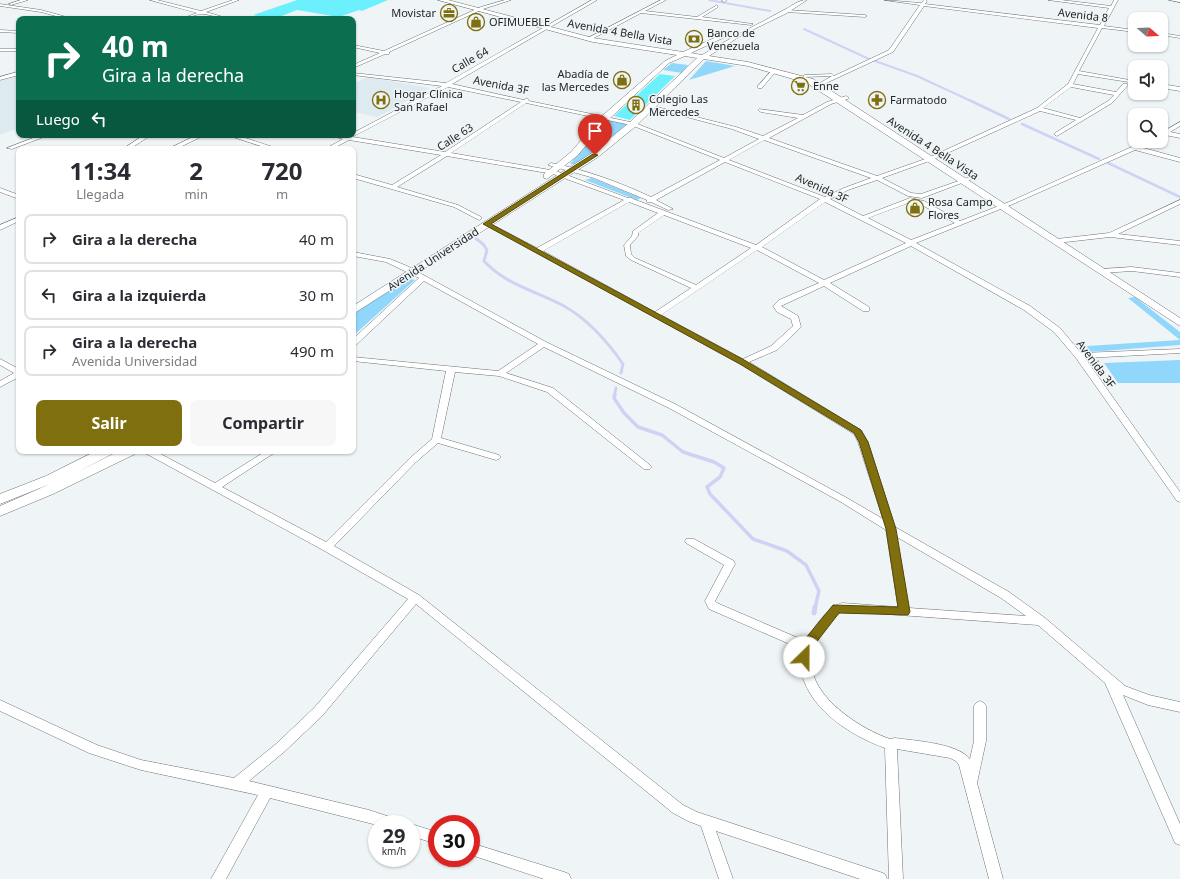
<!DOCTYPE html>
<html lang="es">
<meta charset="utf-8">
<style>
:root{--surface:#fff;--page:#f7f7f7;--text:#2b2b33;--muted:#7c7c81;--line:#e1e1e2;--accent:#7f6f0e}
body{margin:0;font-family:"Noto Sans",sans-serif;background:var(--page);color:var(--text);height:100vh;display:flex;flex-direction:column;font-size:15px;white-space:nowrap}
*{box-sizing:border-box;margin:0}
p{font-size:13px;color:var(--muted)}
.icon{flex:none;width:22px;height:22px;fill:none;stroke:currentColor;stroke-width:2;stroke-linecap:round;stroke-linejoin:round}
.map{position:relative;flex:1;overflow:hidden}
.drawer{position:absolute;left:16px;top:146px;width:340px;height:308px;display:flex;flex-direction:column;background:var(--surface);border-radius:8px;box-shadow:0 1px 3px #0004}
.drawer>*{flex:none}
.top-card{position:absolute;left:16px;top:16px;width:340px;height:122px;border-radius:8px;box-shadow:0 1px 3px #0004;background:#0b6e4f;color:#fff;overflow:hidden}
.needle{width:26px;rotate:109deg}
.buttons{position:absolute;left:1128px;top:12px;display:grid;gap:8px}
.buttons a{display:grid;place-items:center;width:40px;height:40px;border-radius:8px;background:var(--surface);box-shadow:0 1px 3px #0004;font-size:20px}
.speed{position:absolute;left:368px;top:815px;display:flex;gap:8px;font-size:20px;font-weight:700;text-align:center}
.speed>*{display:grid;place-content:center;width:52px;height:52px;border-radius:50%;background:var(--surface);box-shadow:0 1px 3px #0004;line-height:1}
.speed small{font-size:10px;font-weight:400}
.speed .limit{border:6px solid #d22;background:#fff;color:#111}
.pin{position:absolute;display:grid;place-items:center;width:34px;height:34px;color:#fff;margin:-41px -17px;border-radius:50% 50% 50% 0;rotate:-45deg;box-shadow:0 0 4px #0007}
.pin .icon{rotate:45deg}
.me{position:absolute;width:44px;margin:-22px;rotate:23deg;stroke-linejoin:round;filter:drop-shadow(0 0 3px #0008)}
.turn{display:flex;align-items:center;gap:14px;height:84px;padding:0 20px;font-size:18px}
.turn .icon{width:52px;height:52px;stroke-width:2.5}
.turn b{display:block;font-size:28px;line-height:34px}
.then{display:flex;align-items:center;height:38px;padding:0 20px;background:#0003;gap:8px;font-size:15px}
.eta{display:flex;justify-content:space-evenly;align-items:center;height:68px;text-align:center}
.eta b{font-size:24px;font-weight:700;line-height:28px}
.button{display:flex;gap:8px;margin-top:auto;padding:8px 20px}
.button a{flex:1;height:46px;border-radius:8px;background:var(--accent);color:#fff;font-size:16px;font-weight:700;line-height:46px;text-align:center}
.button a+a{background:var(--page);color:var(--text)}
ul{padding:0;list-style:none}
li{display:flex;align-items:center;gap:12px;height:50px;margin:0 8px 6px;padding:0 12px;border:2px solid var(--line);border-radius:8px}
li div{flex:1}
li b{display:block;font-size:15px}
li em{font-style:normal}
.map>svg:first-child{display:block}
.built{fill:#ddeaf0}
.green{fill:#91d7fb}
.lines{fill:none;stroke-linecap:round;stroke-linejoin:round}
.stream-far4{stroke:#d0d2f3;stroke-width:2}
.stream-far3{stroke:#d0d2f3;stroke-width:2.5}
.stream-far2{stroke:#d0d2f3;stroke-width:3}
.stream-far1{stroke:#d0d2f3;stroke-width:3.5}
.stream{stroke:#d0d2f3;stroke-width:5}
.building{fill:#6cf0fe}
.street-casing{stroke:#6e7375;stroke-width:1}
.secondary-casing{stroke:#6e7375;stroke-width:1}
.street{fill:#fff;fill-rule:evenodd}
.secondary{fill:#fff;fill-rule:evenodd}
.route{fill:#7f6f0e;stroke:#534809}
.labels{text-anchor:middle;stroke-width:3;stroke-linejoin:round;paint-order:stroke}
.far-poi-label{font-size:11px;fill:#1e2021;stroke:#eff5f7;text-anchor:start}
.far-street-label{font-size:11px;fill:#1e2021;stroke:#eff5f7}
</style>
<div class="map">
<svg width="1180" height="879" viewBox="0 0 1180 879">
<rect width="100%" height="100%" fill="#eff5f7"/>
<path class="built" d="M19,73V128L0,135V79Z
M367,77L430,88L378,117L353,112V84Z"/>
<path class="green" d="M706,61L735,66L689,80Z
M672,63L688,65L682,73L663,70Z
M605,118L633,124L577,164H570Z
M592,178L641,198L637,200L585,180Z
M408,278L415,280L353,336V314Z
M1135,297L1180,332V345L1089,352L1087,346L1180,340L1128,298Z
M1180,360V383H1118L1104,363Z"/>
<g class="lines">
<path class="stream-far4" d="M709,0L770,11
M804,29L869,59
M875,61L917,76L971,101"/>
<path class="stream-far3" d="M969,100L1009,119
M1022,124L1099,159
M1108,163L1180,197"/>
<path class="stream-far2" d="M474,237L483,244L487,250L484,261C506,285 536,291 564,306C589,320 607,341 623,364L621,373
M614,396L616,388"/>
<path class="stream-far1" d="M615,395L614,398L624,413L638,427L662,435L683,452L714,462L724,468L720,477L707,487L710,494L753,539L787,551L806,565L819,591L815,608"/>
<path class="stream" d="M814,613L815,607"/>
</g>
<path class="building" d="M297,0H388L362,11L359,10L339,17L297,10L274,19L253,15Z
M660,74L675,76L630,120L614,116Z"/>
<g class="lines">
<g class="street-casing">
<path id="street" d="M21,0H28L11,5L9,4Z
M150,0H157L201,11L233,0H239L206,12L230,19C221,19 213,15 204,14C196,13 189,19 181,19L197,13Z
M505,0H511L483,9L389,52V54H385L353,68V65L380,53L353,47V45L384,51L481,7Z
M592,0H597L452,84L524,100L527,98L529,101L635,123L724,158L759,139L732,129L649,107V105L736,127L763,136L798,118L761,112L758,110L759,109L803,115L827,102L846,96L849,98L848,99L831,104L769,138L877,176L928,158L1037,108L1068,84L1098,28L924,6L893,52L824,84L820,83L832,76L804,77V75H806L832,74L834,76L889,50L920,5L884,0L921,3L924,0H926L927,1L925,4L1100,25L1109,8L1048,0H1061L1111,6L1114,0H1118L1104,26L1135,30V32L1102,28L1079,71L1135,81V83L1078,74L1073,84L1116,92L1123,84H1127L1128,85L1112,103L1057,136L1055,135V133L1076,120L1040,111L932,160L882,178L911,193L921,194L970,177L975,178L922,198L908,196L877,180L848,190L830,199L863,216L910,198L924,201L960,221L1009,202L1145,141H1153L1140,147L1180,158V162L1135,150L1013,204L916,243L1030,306L1060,328L1081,353L1180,349V353L1085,358L1180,492V502L1177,501L1076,358L1054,332L1024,310L911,246L830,283L869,307V311H863L824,286L781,306L798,316L801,327L777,350L749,362L861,430L868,442L895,527L1009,592L1045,618L1125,686L1149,695L1180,702V712L1148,705L1123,695L1180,824V845L1175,843L1105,683L1038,625L843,611L838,614C832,622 815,641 813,649C800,691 858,728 890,739L895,738C916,741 957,743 970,759L974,741V706L976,703L980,701L984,703L986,706V741L977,783L1003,879H989L959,765L956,761L950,758L897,749L903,879H889L885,748C849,735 805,707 800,665C799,660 801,654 801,649L709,609L705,601L724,565L686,543L685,541L686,539H694L734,561L735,564L715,601L717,603L805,641C815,628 825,608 842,603L898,607L886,530L841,502L669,408L544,347L506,373L553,388L650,465L652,467L650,469H644L547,392L499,376L455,372L441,438L499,455L501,457L499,459L496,460L438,443L416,462L334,546L419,595L683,805L697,812L880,872L885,874L887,879H860L716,831L733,879H719L701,826L688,821L673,813L416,604L322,716L284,752L249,781L369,810L399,820L401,824L377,825L270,798L226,879H211L258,795L141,770L89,753L0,711V700L97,745L141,760L234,778L276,744L314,708L408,599L323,550L145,453L143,451H155L215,483L266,451H277L222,487L326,542L410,458L432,439L446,371L353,361V357L498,371L538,344L424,281L356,345H353V339L419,278L386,262L353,256V252L390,259L407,266L546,342L675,404L847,498L883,519L858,442L854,434L740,364L484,224L489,223L537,248L624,200L553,174L447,156L397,187L458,205L481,217V219L479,220L454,207L353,178V174L392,185L441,155L349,140L332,149H325L343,139L328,135H353V133L442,86L353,75V73L446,83ZM448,87L521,102L445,152L353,137H352ZM1071,87L1114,95L1108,101L1080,118L1043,108ZM526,103L631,125L720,160L651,197C619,182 586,170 551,163L548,165L594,178L647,200V202H651L668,210L673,209L656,200L725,162L820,199L756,245L633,199L632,198H628L556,171L451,153ZM764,140L871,178L844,188L825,197L729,160ZM629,202L658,213L633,231L632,236L624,245L626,256L631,260L691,288L655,312L543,251ZM825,202L906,243L824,280L762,247ZM911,202L920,204L955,223L911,240L868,218ZM664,215L751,248L696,285L635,258L631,254L630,245L638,236V233ZM757,250L819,283L779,300L773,306L777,312L791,319L793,326L771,346L743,359L661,315ZM897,537L1001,598L1026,616L909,608Z
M661,0H666L645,11L697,17L717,5L718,7L702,17L753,24L751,25L641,13L590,40L586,39Z
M723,0H727L724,2L722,1Z
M1169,0H1180V2Z
M0,4L41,10L74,19H67L41,12L0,6Z
M787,10L865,15L867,16L865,17L786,12Z
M0,30L19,31V33L0,32Z
M1161,33L1180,36V38L1161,35Z
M0,49H19V51H0Z
M773,69L777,70L762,88H758V86Z
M17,72H19V75L0,80V77Z
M1161,84L1180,87V91L1161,88Z
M1180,122V126L1170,132L1180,134V138L1165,135L1161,137V133Z
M41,135H49L12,149L7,148Z
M144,135H151L130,149H123Z
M197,135H205L176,149H168Z
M227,135H236L279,149H270Z
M0,188L19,195V199L0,192Z
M1180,200V204L1118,234L1180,241V245L1110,237L1057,243L1054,241L1057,239L1109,233Z
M19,217V221L0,230V225Z
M1132,267L1180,273V277L1132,271L1102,273L1098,271L1102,269Z
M0,359L19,369V377L0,387V381L14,373L0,365Z
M411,824L437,832V844L411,836Z
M471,843L564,872L569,874L571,879H544L471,855Z"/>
</g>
<g class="secondary-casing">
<path id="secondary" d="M438,0H448L593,38L683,52L721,35H725V37L691,53L702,55C728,39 755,26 782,11C791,7 797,0 807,0L787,13L742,35L709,56L748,62L813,79L1180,318V326L807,83L748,66L704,59L636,126L598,157L353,314V306L592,153L630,122L697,58L685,56L669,63L608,120L577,156L547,179L544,178V174L571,152L602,116L665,61L677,55L593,42Z
M96,451H114L112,454L77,472L119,451H137L135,454L53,494L0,516V506L50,484L0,504V494L46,476Z"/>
</g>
<use href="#street" class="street"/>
<use href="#secondary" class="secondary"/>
</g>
<path class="route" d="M593,154L598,155L491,224L746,361L861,430L868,442L896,529L910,612L908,615L839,613L815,644L808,661H800L798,657L805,639L833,605L898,607L886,529L859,442L854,433L740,364L483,224Z"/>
<defs>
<g id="office-ring" transform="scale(0.9)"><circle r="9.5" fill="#eff5f7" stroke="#7f6f0e" stroke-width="1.5"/><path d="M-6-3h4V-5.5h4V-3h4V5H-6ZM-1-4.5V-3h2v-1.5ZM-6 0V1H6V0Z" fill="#7f6f0e"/></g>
<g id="shop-ring" transform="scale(0.9)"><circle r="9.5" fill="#eff5f7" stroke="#7f6f0e" stroke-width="1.5"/><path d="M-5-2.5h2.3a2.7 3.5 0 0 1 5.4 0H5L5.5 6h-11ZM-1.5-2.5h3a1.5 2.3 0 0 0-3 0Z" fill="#7f6f0e"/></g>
<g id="bank-ring" transform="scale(0.9)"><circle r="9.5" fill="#eff5f7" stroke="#7f6f0e" stroke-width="1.5"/><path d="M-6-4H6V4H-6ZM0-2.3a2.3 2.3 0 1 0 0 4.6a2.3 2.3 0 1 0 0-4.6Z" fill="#7f6f0e"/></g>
<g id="supermarket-ring" transform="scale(0.9)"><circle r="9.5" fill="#eff5f7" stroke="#7f6f0e" stroke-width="1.5"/><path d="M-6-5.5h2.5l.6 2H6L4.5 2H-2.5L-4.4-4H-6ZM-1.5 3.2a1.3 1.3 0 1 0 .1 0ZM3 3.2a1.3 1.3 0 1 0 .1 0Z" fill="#7f6f0e"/></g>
<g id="hospital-ring" transform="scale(0.9)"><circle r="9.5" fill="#eff5f7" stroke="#7f6f0e" stroke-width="1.5"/><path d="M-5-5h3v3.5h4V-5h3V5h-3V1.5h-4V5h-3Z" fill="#7f6f0e"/></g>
<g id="pharmacy-ring" transform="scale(0.9)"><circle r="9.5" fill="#eff5f7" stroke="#7f6f0e" stroke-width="1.5"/><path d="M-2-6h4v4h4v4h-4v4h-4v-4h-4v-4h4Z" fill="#7f6f0e"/></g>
<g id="building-ring" transform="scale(0.9)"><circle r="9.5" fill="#eff5f7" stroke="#7f6f0e" stroke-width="1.5"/><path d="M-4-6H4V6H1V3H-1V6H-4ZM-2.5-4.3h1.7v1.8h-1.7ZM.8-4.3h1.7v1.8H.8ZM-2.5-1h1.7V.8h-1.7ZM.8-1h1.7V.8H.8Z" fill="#7f6f0e"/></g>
</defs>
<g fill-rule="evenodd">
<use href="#office-ring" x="449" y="13"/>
<use href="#shop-ring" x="476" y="22"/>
<use href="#bank-ring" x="694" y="39"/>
<use href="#shop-ring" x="622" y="80"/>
<use href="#supermarket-ring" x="800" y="86"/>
<use href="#hospital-ring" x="381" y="100"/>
<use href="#pharmacy-ring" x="877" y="100"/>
<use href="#building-ring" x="636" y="105"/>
<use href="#shop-ring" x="915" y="208"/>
</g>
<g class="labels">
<g class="far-poi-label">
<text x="436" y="17" text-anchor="end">Movistar</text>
<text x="489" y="26">OFIMUEBLE</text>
<text x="707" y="37">Banco de<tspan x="707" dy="13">Venezuela</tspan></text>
<text x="609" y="78" text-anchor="end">Abadía de<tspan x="609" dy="13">las Mercedes</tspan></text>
<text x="813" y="90">Enne</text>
<text x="394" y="98">Hogar Clínica<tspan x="394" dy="13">San Rafael</tspan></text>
<text x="649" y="103">Colegio Las<tspan x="649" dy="13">Mercedes</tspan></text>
<text x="890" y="104">Farmatodo</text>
<text x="928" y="206">Rosa Campo<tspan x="928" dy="13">Flores</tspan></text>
</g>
<g class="far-street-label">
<text transform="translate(1083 15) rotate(7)" y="4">Avenida 8</text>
<text transform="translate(620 32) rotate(10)" y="4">Avenida 4 Bella Vista</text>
<text transform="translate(470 60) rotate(-30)" y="4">Calle 64</text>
<text transform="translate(501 85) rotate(11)" y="4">Avenida 3F</text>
<text transform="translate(455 137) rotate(-33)" y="4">Calle 63</text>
<text transform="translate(933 148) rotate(33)" y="4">Avenida 4 Bella Vista</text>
<text transform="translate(822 188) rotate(24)" y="4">Avenida 3F</text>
<text transform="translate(433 259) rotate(-33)" y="4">Avenida Universidad</text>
<text transform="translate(1096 364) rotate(53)" y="4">Avenida 3F</text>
</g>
</g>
</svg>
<div class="buttons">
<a><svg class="needle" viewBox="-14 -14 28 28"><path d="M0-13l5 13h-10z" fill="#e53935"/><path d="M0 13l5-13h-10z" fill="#7c7c81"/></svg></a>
<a><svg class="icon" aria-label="sound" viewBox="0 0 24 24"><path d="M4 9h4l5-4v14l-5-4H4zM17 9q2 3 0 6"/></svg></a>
<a><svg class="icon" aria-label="search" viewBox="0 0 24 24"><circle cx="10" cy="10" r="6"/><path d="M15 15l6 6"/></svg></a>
</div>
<div class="speed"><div>29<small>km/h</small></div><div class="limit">30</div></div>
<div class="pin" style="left:595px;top:155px;background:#d93025"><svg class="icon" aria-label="arrive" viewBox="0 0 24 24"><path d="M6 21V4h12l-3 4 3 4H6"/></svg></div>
<svg class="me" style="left:804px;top:657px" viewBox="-20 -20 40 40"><circle r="19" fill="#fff"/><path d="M0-13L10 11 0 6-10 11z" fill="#7f6f0e"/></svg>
<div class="top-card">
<div class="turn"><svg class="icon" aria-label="right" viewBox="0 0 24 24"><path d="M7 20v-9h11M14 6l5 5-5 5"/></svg><div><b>40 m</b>Gira a la derecha</div></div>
<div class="then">Luego<svg class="icon" aria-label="left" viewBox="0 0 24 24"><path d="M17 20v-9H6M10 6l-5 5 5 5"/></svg></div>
</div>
<section class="drawer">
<div class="eta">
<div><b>11:34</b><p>Llegada</p></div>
<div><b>2</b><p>min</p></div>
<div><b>720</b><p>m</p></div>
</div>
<ul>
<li><svg class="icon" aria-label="right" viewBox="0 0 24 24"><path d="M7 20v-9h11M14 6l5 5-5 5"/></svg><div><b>Gira a la derecha</b></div><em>40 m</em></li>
<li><svg class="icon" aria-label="left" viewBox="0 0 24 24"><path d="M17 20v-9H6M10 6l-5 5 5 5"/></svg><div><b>Gira a la izquierda</b></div><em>30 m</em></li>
<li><svg class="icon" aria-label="right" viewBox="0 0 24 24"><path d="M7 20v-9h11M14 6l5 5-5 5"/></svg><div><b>Gira a la derecha</b><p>Avenida Universidad</p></div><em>490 m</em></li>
</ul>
<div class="button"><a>Salir</a><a>Compartir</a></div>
</section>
</div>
